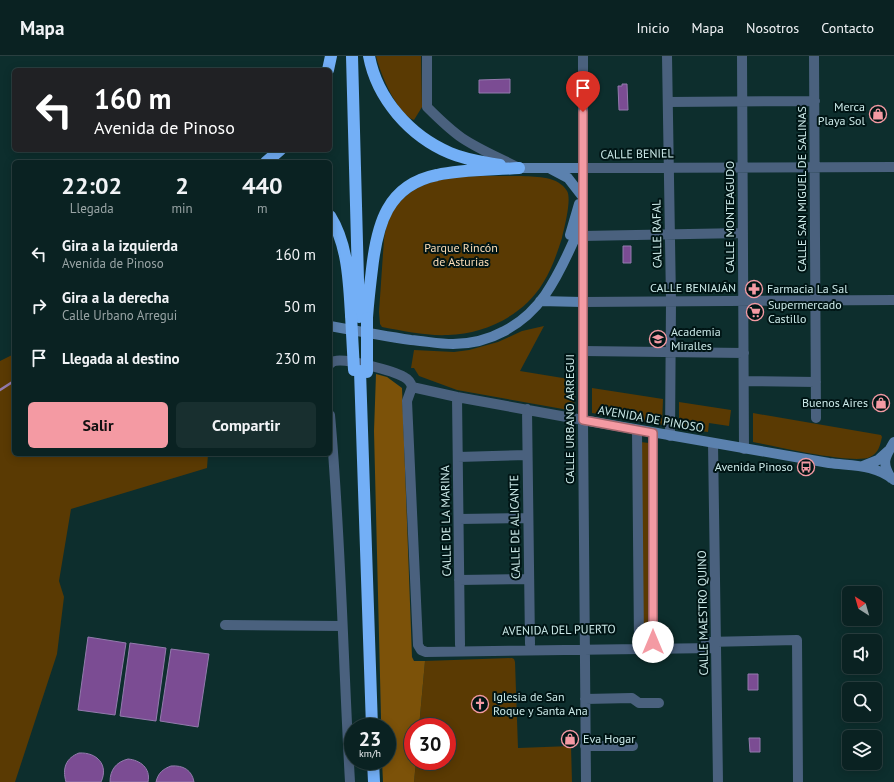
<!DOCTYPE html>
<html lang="es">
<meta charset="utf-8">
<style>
:root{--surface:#0a2222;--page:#182f2f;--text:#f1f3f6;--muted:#99a4a5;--line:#2a3f40;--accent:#f49aa3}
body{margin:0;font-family:"PT Sans",sans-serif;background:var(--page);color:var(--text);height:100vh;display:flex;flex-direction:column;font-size:15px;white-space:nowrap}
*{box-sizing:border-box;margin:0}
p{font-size:13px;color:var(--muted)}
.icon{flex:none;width:22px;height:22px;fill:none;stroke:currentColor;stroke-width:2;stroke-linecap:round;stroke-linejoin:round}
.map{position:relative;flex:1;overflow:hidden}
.drawer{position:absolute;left:12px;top:104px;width:320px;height:296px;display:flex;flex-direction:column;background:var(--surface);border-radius:6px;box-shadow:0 2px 10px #0003,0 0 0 1px var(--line)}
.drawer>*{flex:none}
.hud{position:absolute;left:12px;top:12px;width:320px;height:84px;border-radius:6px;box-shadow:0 2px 10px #0003,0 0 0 1px var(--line);background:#202124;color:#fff;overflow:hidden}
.needle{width:26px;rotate:323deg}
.tools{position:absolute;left:842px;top:530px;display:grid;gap:8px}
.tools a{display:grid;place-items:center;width:40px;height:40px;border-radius:6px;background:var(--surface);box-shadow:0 2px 10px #0003,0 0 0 1px var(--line);font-size:20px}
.speed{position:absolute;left:344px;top:662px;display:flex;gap:8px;font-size:20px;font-weight:700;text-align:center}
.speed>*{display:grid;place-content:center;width:52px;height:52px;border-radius:50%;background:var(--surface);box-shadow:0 2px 10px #0003,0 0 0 1px var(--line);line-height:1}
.speed small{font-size:10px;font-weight:400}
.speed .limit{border:6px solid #d22;background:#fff;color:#111}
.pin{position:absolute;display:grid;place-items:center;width:34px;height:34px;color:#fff;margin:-41px -17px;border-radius:50% 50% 50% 0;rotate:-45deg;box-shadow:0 0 4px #0007}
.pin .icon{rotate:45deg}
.me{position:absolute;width:44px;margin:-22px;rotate:0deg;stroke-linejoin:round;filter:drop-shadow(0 0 3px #0008)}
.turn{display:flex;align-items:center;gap:14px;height:84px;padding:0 16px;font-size:18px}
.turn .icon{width:52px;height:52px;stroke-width:2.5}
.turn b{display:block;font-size:28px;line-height:34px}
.eta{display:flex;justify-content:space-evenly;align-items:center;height:68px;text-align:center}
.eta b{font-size:24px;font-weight:700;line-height:28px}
.primary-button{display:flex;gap:8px;margin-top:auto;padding:8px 16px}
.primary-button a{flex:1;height:46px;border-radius:6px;background:var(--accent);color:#111;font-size:16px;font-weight:700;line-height:46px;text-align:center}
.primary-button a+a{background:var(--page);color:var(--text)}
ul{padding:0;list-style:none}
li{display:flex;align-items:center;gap:12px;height:52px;padding:0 16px}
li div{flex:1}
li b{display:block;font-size:15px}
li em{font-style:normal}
header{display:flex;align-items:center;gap:24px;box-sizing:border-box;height:56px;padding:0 20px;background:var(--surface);border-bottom:1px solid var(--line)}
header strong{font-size:19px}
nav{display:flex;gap:22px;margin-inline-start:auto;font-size:14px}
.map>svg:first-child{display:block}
.green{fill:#5a3a03}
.forest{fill:#7c5209}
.water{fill:#7b4c93;stroke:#937bad}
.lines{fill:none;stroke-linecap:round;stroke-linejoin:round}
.stream{stroke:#937bad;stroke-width:2.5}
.street{stroke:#4a617e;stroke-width:10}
.secondary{stroke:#5b81ae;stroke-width:10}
.highway{stroke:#73aff6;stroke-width:12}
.highway-bridge{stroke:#73aff6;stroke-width:12}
.route-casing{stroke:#9f646a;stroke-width:10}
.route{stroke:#f49aa3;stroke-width:7}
.labels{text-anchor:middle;stroke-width:4;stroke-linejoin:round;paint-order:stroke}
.poi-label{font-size:12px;fill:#cceae9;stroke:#001515;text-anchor:start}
.street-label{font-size:12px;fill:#cceae9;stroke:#001515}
.park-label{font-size:12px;fill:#fddeb8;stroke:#001515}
</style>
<header>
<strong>Mapa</strong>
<nav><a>Inicio</a><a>Mapa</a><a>Nosotros</a><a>Contacto</a></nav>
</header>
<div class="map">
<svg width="894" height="726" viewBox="0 0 894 726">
<rect width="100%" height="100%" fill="#0d2e2d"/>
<path class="green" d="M376,0H421L422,51L414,64C397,58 380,17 376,0Z
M522,120C538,121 558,120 567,135C572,143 564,173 562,182C557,197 552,213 543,227C524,259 485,278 448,279C426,280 404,275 382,271L380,268L379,256L384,183C396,111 467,121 522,120Z
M544,270L520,315L575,324L574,355L457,334L419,320L414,312H411L414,294L454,296L469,294L498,286L522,275Z
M14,298V398H208L207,412L71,453L59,525L64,541L57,598L15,726H0V305Z
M592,332L663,343L662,369L592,357Z
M679,346L731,354L729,370L709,367L708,376L679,372Z
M753,357L881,379L882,381C880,389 879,397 870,401C854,409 774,390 753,386Z
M640,386L649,387L651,579H642Z
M512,602L514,603L515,606L518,692L571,690L572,726H414L416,705H447V671H419L425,605Z"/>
<path class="forest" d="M376,318L387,321L402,332L412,601L414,605H425L419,671H413V705H416L414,726H383L382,705H387V671H381V661L374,375Z"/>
<path class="water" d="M510,23V37H479V24Z
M622,28H627L628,54H619L618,30H622Z
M623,190H631V207H623Z
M88,581L126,587L115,659L78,654Z
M130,587L166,592L156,665L120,660Z
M171,593L209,598L198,671L160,665Z
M748,618H758V634H748Z
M749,682H760V696H750Z
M79,697C97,696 109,709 101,726H66C62,712 66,702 79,697Z
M128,703C140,704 151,712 148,726H110C110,714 116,706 128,703Z
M171,710C183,709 192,714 194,726H156C158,717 163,713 171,710Z"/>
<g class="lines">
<path class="stream" d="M0,334L14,325"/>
<path class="street" d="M427,0V51C438,62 449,73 462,82C480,94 500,102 519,112
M583,0V112L894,111
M667,0L671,245L670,380
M742,0L744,393
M814,0L816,362
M668,46L815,45
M582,180L743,177
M582,246L894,244
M583,295L744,297
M330,308C332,306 333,305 335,305C346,302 394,315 404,321C408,323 411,327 412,331
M744,325L816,326
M412,331L407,345L418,589L421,594L426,596L716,592
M412,331L457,341L583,364L586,726
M457,341L460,589
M527,353L530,588
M330,359C341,481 343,604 350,726
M637,374L639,587
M713,387L718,726
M458,401L527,399
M459,463L528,462
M459,524L529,523
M225,569L342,570
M653,586V377
M706,586L797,584L798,726
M585,643L632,642L639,647H659
M585,690H633"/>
<path class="secondary" d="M519,112H583V364L829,407C851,410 875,408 894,424
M551,113L568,122L582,140
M570,179L579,148
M540,245L582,246
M330,270C357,275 384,280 411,284C425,285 439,288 453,288C490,288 524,269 545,239C560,217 571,192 581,168
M863,410L878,404L888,395
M891,422C881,406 885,401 894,386"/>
<path class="highway" d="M352,0L359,261
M369,0C377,43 410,80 450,97C466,104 483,106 500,109
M328,14L331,0
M266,106L280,94
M330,160C348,189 349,226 351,259
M367,262C368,246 370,230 372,213C377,169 387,129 437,119C463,113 492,114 519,112
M360,315L372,671
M373,705L374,726"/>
<path class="highway-bridge" d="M351,259L354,314
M367,316V262"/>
</g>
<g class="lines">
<g class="route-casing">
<path id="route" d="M583,56V364L653,377V586"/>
</g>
<use href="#route" class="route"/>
</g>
<defs>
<g id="shop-ring" transform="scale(0.9)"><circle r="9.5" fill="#001515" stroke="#f49aa3" stroke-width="1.5"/><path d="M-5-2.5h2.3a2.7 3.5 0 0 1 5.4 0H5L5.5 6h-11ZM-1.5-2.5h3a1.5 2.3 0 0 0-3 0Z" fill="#f49aa3"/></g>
<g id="pharmacy-ring" transform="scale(0.9)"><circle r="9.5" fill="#001515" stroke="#f49aa3" stroke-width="1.5"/><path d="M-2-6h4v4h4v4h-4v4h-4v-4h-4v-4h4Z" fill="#f49aa3"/></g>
<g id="supermarket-ring" transform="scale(0.9)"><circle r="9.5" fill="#001515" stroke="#f49aa3" stroke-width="1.5"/><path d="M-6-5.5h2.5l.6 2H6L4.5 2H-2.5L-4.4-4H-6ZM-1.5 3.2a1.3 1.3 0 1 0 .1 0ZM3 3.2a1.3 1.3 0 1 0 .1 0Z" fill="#f49aa3"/></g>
<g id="school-ring" transform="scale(0.9)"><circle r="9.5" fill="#001515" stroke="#f49aa3" stroke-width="1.5"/><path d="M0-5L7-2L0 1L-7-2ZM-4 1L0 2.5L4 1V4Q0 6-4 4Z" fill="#f49aa3"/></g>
<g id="bus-ring" transform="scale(0.9)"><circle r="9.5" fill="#001515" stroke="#f49aa3" stroke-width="1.5"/><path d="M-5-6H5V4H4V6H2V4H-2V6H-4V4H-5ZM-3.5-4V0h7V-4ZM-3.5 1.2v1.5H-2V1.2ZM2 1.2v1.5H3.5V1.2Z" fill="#f49aa3"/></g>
<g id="church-ring" transform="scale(0.9)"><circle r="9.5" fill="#001515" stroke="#f49aa3" stroke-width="1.5"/><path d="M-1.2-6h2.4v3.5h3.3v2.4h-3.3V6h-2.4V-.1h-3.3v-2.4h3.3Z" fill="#f49aa3"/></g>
</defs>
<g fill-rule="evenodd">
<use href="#shop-ring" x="878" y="58"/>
<use href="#pharmacy-ring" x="754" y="233"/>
<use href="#supermarket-ring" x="755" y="256"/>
<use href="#school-ring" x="658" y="283"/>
<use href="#shop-ring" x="881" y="347"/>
<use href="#bus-ring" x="806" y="411"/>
<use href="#church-ring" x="480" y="648"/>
<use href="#shop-ring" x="570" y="683"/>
</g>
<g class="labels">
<g class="poi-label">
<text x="865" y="55" text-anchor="end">Merca<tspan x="865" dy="14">Playa Sol</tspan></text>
<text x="767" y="237">Farmacia La Sal</text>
<text x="768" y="253">Supermercado<tspan x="768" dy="14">Castillo</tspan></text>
<text x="671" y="280">Academia<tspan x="671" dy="14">Miralles</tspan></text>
<text x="868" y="351" text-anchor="end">Buenos Aires</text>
<text x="793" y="415" text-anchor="end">Avenida Pinoso</text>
<text x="493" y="645">Iglesia de San<tspan x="493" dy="14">Roque y Santa Ana</tspan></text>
<text x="583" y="687">Eva Hogar</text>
</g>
<g class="street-label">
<text transform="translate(637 98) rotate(-1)" y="4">CALLE BENIEL</text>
<text transform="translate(802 133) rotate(-90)" y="4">CALLE SAN MIGUEL DE SALINAS</text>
<text transform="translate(730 161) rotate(-90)" y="4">CALLE MONTEAGUDO</text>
<text transform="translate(657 178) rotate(-91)" y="4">CALLE RAFAL</text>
<text x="693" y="236">CALLE BENIAJÁN</text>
<text transform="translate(570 363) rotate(-90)" y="4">CALLE URBANO ARREGUI</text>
<text transform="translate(651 363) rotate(10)" y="4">AVENIDA DE PINOSO</text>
<text transform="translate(446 465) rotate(-91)" y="4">CALLE DE LA MARINA</text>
<text transform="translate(515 471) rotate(-91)" y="4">CALLE DE ALICANTE</text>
<text transform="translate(703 557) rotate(-91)" y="4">CALLE MAESTRO QUINO</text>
<text transform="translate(559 574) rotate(-1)" y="4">AVENIDA DEL PUERTO</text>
</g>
<g class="park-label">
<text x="461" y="196">Parque Rincón<tspan x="461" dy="14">de Asturias</tspan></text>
</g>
</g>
</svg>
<div class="tools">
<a><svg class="needle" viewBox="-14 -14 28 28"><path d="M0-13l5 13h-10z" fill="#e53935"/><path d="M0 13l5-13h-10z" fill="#99a4a5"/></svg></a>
<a><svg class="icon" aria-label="sound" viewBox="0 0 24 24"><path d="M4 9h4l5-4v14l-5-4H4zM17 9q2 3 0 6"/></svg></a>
<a><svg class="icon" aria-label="search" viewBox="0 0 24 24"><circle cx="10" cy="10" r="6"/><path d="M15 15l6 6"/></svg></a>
<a><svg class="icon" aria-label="layers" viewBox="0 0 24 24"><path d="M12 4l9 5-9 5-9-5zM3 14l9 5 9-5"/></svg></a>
</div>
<div class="speed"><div>23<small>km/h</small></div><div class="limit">30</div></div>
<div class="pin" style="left:583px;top:56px;background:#d93025"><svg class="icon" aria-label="arrive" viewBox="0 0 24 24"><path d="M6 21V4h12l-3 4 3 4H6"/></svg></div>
<svg class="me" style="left:653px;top:586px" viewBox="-20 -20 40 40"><circle r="19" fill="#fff"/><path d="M0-13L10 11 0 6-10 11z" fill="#f49aa3"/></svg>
<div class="hud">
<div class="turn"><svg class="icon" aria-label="left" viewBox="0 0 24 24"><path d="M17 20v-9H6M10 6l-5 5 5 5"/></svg><div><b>160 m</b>Avenida de Pinoso</div></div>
</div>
<section class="drawer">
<div class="eta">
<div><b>22:02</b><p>Llegada</p></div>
<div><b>2</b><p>min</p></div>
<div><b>440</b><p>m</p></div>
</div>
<ul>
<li><svg class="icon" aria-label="left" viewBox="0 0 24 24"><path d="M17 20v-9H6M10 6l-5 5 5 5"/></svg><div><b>Gira a la izquierda</b><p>Avenida de Pinoso</p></div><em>160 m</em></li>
<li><svg class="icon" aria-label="right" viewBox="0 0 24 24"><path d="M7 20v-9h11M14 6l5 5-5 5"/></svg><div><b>Gira a la derecha</b><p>Calle Urbano Arregui</p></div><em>50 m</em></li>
<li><svg class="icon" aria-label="arrive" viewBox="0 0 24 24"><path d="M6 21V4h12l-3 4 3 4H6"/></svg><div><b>Llegada al destino</b></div><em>230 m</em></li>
</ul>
<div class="primary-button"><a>Salir</a><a>Compartir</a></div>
</section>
</div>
